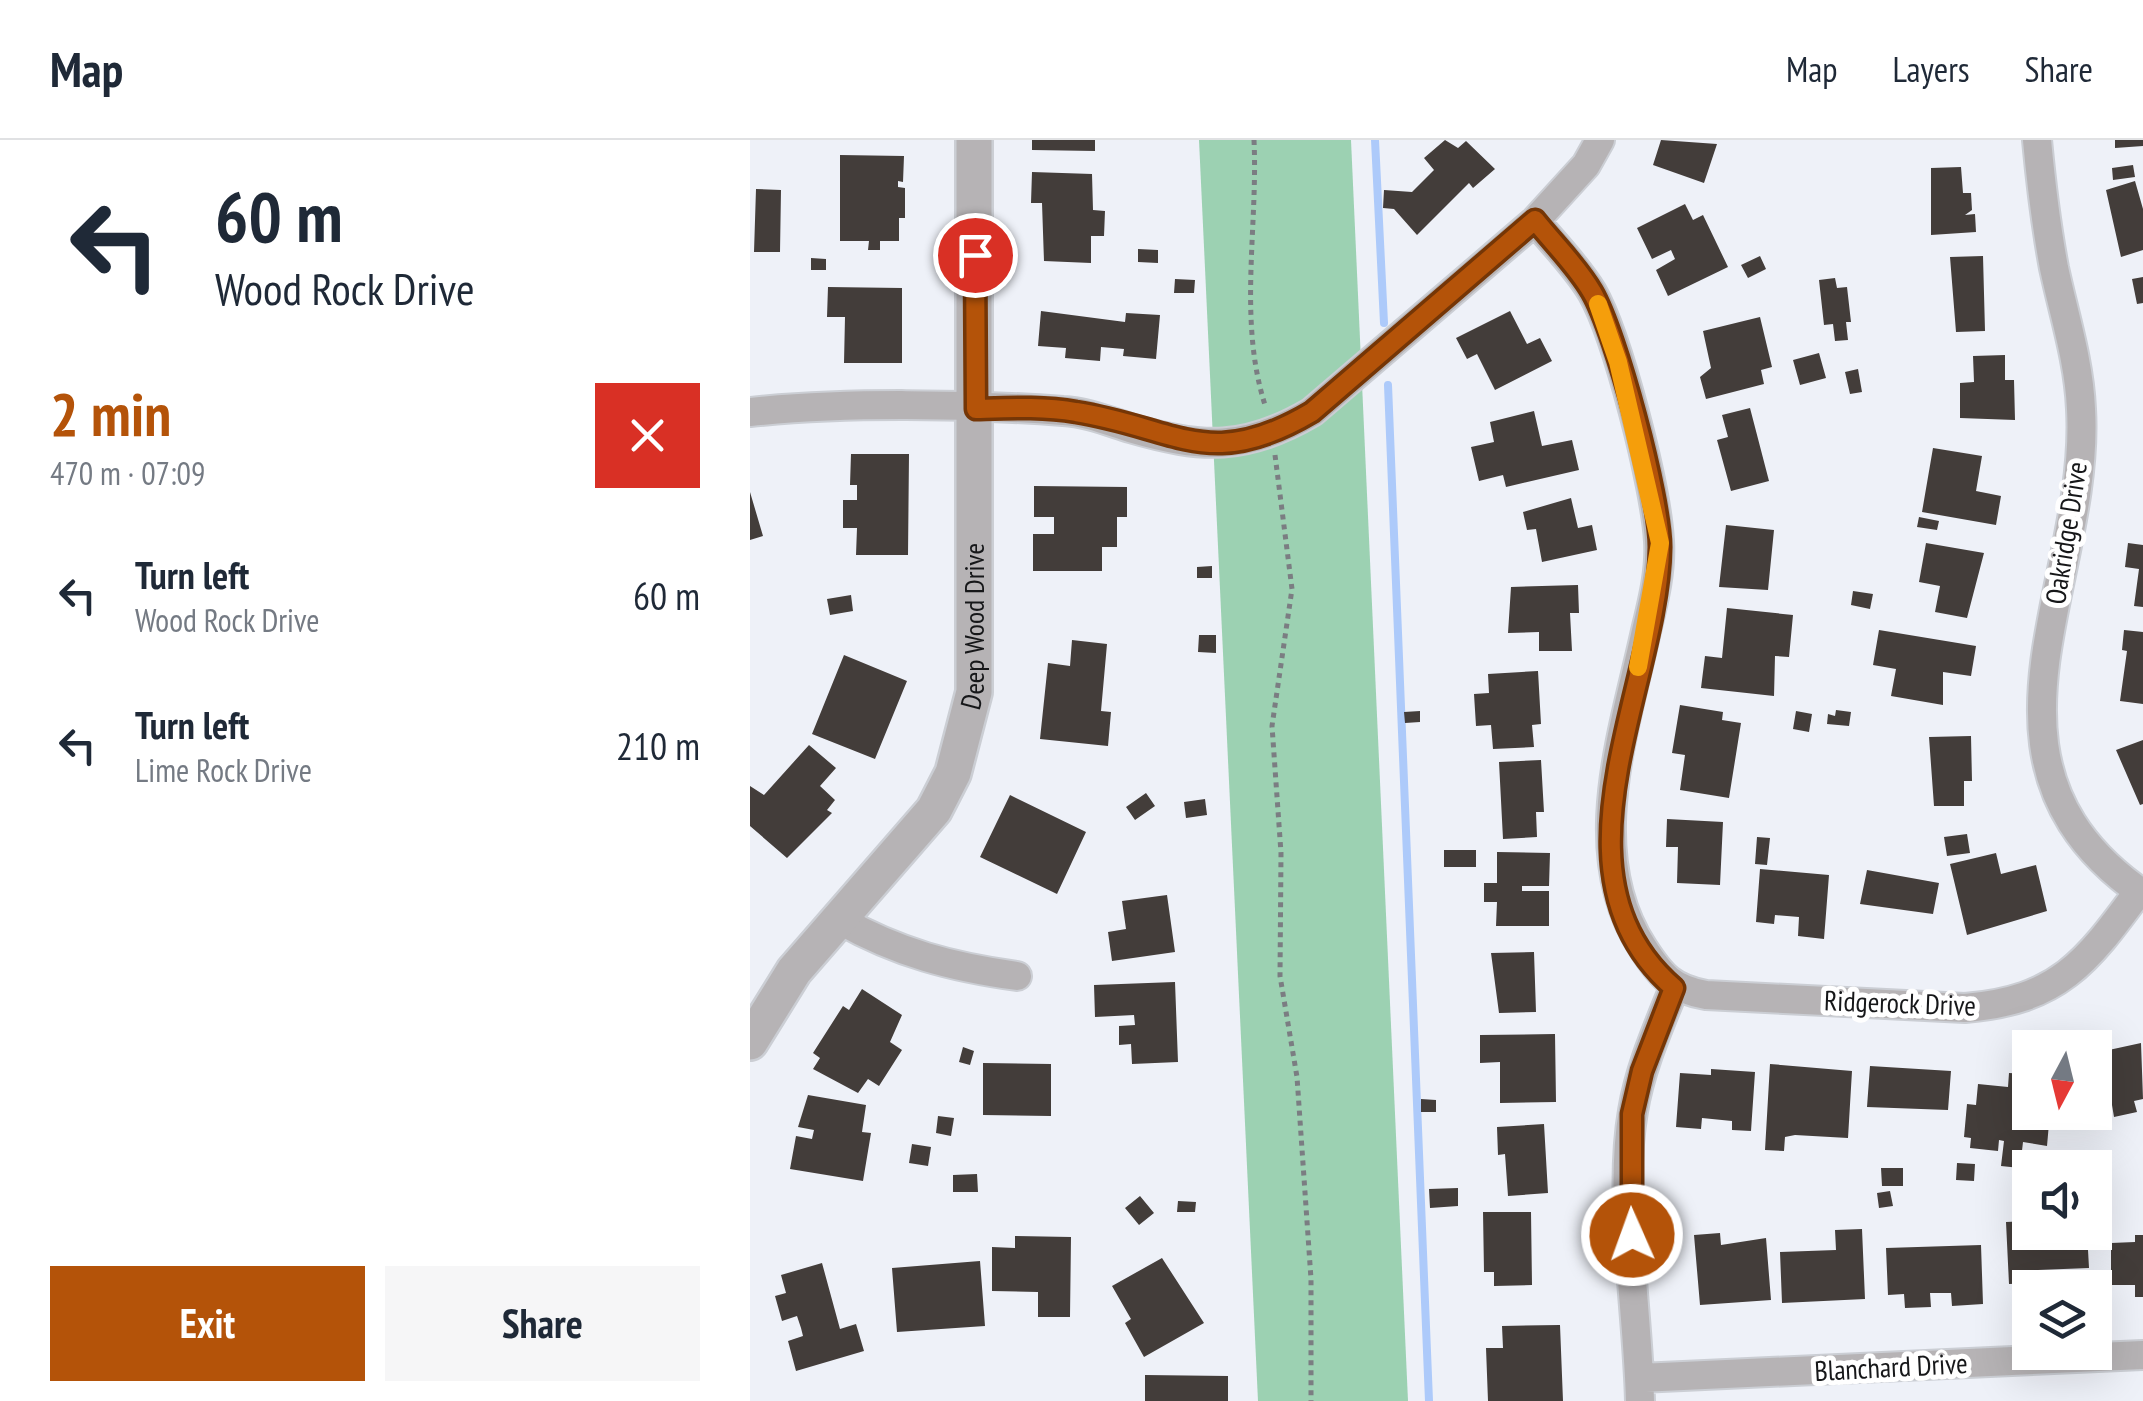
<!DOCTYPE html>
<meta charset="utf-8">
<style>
:root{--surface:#fff;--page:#f6f6f7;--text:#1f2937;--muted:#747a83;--line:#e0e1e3;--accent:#b45309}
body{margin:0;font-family:"PT Sans Narrow",sans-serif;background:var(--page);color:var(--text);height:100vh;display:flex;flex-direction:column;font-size:38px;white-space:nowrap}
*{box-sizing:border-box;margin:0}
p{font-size:32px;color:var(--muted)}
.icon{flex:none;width:55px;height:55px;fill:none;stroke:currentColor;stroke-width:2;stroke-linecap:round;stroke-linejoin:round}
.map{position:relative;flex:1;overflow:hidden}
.details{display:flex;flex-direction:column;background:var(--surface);width:750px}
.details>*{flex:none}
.hud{background:#fff;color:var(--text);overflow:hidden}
.needle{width:65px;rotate:187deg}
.buttons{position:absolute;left:1262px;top:890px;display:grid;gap:20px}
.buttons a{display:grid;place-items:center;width:100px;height:100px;border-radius:0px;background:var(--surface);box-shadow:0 10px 40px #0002;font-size:50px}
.pin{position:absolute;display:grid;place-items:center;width:85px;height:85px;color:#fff;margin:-42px;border:5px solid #fff;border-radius:50%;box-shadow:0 2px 10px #0007}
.me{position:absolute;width:110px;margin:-55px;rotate:358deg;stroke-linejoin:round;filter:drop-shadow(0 0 8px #0008)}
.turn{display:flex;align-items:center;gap:35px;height:210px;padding:0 50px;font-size:45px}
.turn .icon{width:130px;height:130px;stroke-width:2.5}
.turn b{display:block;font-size:70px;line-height:85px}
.round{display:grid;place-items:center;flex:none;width:105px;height:105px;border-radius:0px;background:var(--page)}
.head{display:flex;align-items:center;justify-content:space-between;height:170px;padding:0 50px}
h1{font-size:60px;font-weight:800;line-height:75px;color:var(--accent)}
.primary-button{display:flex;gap:20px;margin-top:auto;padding:20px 50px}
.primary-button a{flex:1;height:115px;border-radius:0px;background:var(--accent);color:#fff;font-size:40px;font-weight:800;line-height:115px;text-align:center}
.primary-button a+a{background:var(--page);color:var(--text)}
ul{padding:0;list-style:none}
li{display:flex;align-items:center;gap:30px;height:150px;padding:0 50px}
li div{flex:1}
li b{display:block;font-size:38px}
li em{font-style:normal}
header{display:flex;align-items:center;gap:60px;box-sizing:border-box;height:140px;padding:0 50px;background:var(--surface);border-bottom:2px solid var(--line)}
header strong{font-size:48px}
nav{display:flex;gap:55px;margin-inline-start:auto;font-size:35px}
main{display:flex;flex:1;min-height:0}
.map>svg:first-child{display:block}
.green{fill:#9cd1b2}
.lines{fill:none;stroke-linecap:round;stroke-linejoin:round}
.stream{stroke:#adcafa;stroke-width:8}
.building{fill:#433d3a}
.minor-casing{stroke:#cbced4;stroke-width:32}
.tertiary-casing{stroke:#cbced4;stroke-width:40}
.path{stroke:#7b7d82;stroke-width:5;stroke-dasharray:5 5;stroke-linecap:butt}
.minor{stroke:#b6b3b5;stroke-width:28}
.tertiary{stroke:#b6b3b5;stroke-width:35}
.route-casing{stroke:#753606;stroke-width:25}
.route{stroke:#b45309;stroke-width:18}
.slow{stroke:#f59e0b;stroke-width:18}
.labels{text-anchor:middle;stroke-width:10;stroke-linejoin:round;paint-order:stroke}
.street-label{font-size:28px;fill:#161719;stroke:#fff}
</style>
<header>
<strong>Map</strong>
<nav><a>Map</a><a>Layers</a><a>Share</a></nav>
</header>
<main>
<section class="details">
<div class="hud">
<div class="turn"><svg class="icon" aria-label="left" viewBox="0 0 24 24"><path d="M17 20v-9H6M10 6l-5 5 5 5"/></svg><div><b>60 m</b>Wood Rock Drive</div></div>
</div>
<div class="head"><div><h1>2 min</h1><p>470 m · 07:09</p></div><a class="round" style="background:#d93025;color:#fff"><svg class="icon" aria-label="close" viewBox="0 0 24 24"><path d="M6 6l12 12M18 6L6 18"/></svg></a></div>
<ul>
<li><svg class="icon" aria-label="left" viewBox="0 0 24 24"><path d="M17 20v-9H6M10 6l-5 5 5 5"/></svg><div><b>Turn left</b><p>Wood Rock Drive</p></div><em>60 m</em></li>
<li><svg class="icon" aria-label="left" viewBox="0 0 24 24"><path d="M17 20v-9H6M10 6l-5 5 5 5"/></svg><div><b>Turn left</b><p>Lime Rock Drive</p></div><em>210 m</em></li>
</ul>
<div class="primary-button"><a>Exit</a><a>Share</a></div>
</section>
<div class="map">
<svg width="1393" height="1261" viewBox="0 0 1393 1261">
<rect width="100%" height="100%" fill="#eef1f8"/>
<path class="green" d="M449,0H601L658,1261H508Z"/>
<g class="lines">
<path class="stream" d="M625,0L634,183
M638,245L679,1261"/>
</g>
<path class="building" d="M282,0H345V11L282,10Z
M695,0L708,8L716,1L745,29L723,48L719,43L667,95L644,69L633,68L634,50L662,52L684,30L674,18Z
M911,0L967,4L954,43L903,25Z
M1365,0H1393V6L1365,8Z
M90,15L154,16L153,42L148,41V47L155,48V78H149V101H130V110H118L119,101H90Z
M1383,25L1385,37L1363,40L1362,28Z
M1211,27L1213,53H1221L1222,70L1215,75L1225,74L1226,92L1181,95V28Z
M282,32L342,34L343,70L355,71L354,96H341V123L294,121L292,63H281Z
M1385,41L1393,69V110L1371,117L1356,50Z
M6,49L31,50L30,112H4Z
M935,64L943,80L953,75L978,127L918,156L906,130L925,119L921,110L902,119L887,88Z
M388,109L408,110V123L388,122Z
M1010,116L1016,129L998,138L991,125Z
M1233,116L1235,191L1206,192L1200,117Z
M61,118L76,119V130H61Z
M1393,137V163L1387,164L1382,139Z
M1085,138L1087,148L1097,147L1101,182H1096L1098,200L1085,201L1083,184L1074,185L1069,140Z
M425,139L445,140L444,153H424Z
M78,147L152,148V223H94L95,177H77Z
M291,171L375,182L376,173L410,175L406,219L373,216L374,209L351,207L350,221L315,218L316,208L288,206Z
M760,171L777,204L790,198L802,221L745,250L727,214L717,219L706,198Z
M1010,177L1022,227L1011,230L1014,244L956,259L950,237L961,228L953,191Z
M1069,213L1076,238L1050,245L1043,220Z
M1255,215V240H1264L1265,280L1210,278V243L1224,242L1223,216Z
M1108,229L1112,252L1100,254L1095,232Z
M1000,268L1019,341L981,351L967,300L978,297L972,275Z
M784,271L792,306L822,300L829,330L756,347L753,335L729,341L721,307L744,302L740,282Z
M1183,308L1232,316L1226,351L1251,356L1246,385L1172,372Z
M101,314H159L158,415H106L107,388H93V360H107V345H100Z
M284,346L377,347V377H367V407H352V431H283V394H304V377H284Z
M0,352L13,396L0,400Z
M821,358L828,388L842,385L847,410L792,422L786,389L777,390L773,372Z
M1169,377L1189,381L1187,390L1167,387Z
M976,385L1024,390L1018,450L969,447Z
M1176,403L1234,413L1217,478L1185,472L1190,446L1169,442Z
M1378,403L1393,405V467L1384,466L1389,429L1375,427Z
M462,426V438H447V427Z
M828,445L829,473H820L822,511H789V492L758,493L761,447Z
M1103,451L1123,454L1120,469L1101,465Z
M101,455L103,471L80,475L77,459Z
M977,468L1043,475L1039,517L1025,516L1024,556L951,548L955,516L972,518Z
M1129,490L1226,506L1221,536L1193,532V565L1141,556L1146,529L1123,525Z
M1374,490L1393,492V564L1370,561L1377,511L1372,510Z
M449,495H466V513L448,512Z
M322,500L357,504L351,571L361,572L358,606L290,599L298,523L320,526Z
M94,515L157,541L125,619L62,594Z
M788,531L791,584L782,585L784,607L743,609L741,585L726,586L724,554L739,553L738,534Z
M930,565L973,572L972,580L991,583L979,658L930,650L935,615L922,613Z
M1086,570L1101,572L1099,586L1077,584L1078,574L1085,576Z
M670,571V582L655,583L654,572Z
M1046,571L1062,574L1059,592L1043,589Z
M1221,596L1222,641H1214V666H1184L1179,597Z
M1393,600V664L1390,665L1366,610Z
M59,605L86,628L70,646L85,660L77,670L82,673L37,718L0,686V646L14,655Z
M791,620L794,672H786L787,697L753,699L749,622Z
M396,653L405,666L385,680L376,667Z
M260,655L336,692L307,754L230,717Z
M455,659L457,675L436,678L434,662Z
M917,679L973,682L970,745L927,743L928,707H916Z
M1217,694L1220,713L1197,716L1194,697Z
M1007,697L1020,698L1017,725L1005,724Z
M694,710H726V727H694Z
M747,712L800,713L799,746H772V751H799V786H746L747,762H734V743H747Z
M1246,713L1251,734L1286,725L1297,771L1217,795L1200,724Z
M1010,729L1079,735L1074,799L1048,796L1049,777L1025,775L1024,784L1006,782Z
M1117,730L1189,743L1183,774L1110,764Z
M417,755L425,812L362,821L358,792L376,789L372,761Z
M784,812L786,872L749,873L741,813Z
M425,842L428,922L382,924L381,904L369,905V886L385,885L384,875L345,877L344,845Z
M112,849L152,875L140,902L152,910L129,946L118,939L108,953L63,929L70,918L63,913L93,866L99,870Z
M805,894L806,962L750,963V922L730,923V895Z
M1342,899L1344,908H1311V906Z
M1391,903L1393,959L1384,961L1387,972L1364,977L1362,965L1345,969V913Z
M213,907L224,911L220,925L209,922Z
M233,923L301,924V976L233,975Z
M1020,924L1102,931L1098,998L1045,995L1035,997L1034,1011L1015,1010Z
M1120,926L1201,931L1198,970L1117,967Z
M961,929L1005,932L1001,991L982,990V981L952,978L951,989L926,987L930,933L961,935Z
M1259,933L1280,934V972H1300L1297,1006L1273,1002L1270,1028L1251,1026L1254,1001L1249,1000L1248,1011L1220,1008L1221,998L1214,997L1217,964L1226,965L1228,944L1258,947Z
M58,955L116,965L112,992L121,993L113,1041L40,1029L46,996L62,999L64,990L48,987Z
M671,959L686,960V972H671Z
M188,976L204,978L201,996L186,993Z
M794,984L798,1053L758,1056L755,1014L748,1015L747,987Z
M162,1004L181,1007L178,1026L159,1023Z
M1207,1023L1225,1024L1224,1041L1206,1040Z
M1131,1028H1153V1046H1132Z
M227,1034L228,1052H203V1035Z
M708,1048V1066L680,1068L679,1049Z
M1140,1051L1143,1066L1129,1068L1127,1053Z
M390,1056L404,1073L389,1085L375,1068Z
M428,1061L446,1062L445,1072H427Z
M733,1072H781L782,1145L744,1146V1132H734Z
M1280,1075V1092H1337L1339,1128L1288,1130V1143L1259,1144L1256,1082L1277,1081Z
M1112,1089L1115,1159L1032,1163L1030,1112L1086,1110L1085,1090Z
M970,1093L971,1105L1016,1098L1021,1160L950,1165L944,1095Z
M1385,1095H1393V1157H1385V1145H1361V1103L1385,1102Z
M265,1096L321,1097L320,1177H288V1152L242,1151V1107L265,1108Z
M1231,1105L1233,1164L1202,1166L1201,1153H1180L1181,1167L1155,1168L1154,1154L1138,1155L1136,1108Z
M412,1118L454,1183L394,1217L375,1183L381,1179L362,1146Z
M230,1121L235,1186L147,1192L142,1128Z
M72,1123L90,1189L106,1184L114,1211L46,1231L38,1201L53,1196L51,1188L47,1176L32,1181L25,1156L36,1153L31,1135Z
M810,1185L813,1261H738L736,1208H753L752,1186Z
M395,1235L478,1236V1261H395Z"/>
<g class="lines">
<g class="minor-casing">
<path id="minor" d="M1287,0C1291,43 1296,85 1304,128C1314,175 1329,221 1331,269C1341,443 1203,623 1393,754
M785,81C804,104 827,127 842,152C868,197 906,347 909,401C911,431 903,462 896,491C874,592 831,713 893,808C911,836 922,849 956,855L1215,868C1309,860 1336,823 1389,751
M0,272C97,262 216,264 313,271C336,272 358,281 380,288C452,309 496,311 562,272L785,81L836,25L850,0
M90,780C148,813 202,827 267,836
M890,1238L1393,1215
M890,1261C888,1173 868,1056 883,971C890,928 908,888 924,848"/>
</g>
<g class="tertiary-casing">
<g id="tertiary">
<path id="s1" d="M0,902L44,831L184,670L203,633L224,552V0"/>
</g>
</g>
<path class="path" d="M504,0C508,88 488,180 515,265
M525,315L542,449L522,586L531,713L530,836L547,937L561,1139V1261"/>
<use href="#minor" class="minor"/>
<use href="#tertiary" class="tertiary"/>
</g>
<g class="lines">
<g class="route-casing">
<path id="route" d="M225,115L226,269C258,268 293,266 326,272C427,288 459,333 562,272L785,80C804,104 827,126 842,152C866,193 910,358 910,407C909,545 791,733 924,848L892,931L882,974V1095"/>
</g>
<use href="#route" class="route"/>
<path class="slow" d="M848,164L868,222L910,403L888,527"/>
</g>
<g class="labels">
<g class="street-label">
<text transform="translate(1316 393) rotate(-81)" y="10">Oakridge Drive</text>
<text dy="10" stroke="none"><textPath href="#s1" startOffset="488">Deep Wood Drive</textPath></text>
<text transform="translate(1150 863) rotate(2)" y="10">Ridgerock Drive</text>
<text transform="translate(1141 1227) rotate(-3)" y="10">Blanchard Drive</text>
</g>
</g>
</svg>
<div class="buttons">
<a><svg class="needle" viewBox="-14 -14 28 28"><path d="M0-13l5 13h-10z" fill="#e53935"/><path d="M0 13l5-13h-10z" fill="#747a83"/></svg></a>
<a><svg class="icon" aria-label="sound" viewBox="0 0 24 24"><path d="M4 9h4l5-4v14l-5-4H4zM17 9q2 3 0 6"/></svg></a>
<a><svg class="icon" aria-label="layers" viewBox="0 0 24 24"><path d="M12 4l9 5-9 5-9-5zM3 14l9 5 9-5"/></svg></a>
</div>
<div class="pin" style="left:225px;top:115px;background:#d93025"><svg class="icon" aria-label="arrive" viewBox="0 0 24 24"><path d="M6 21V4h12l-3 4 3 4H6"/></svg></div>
<svg class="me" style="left:882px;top:1095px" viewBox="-20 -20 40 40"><circle r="17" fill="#b45309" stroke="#fff" stroke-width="3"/><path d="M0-11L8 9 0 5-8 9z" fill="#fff"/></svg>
</div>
</main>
